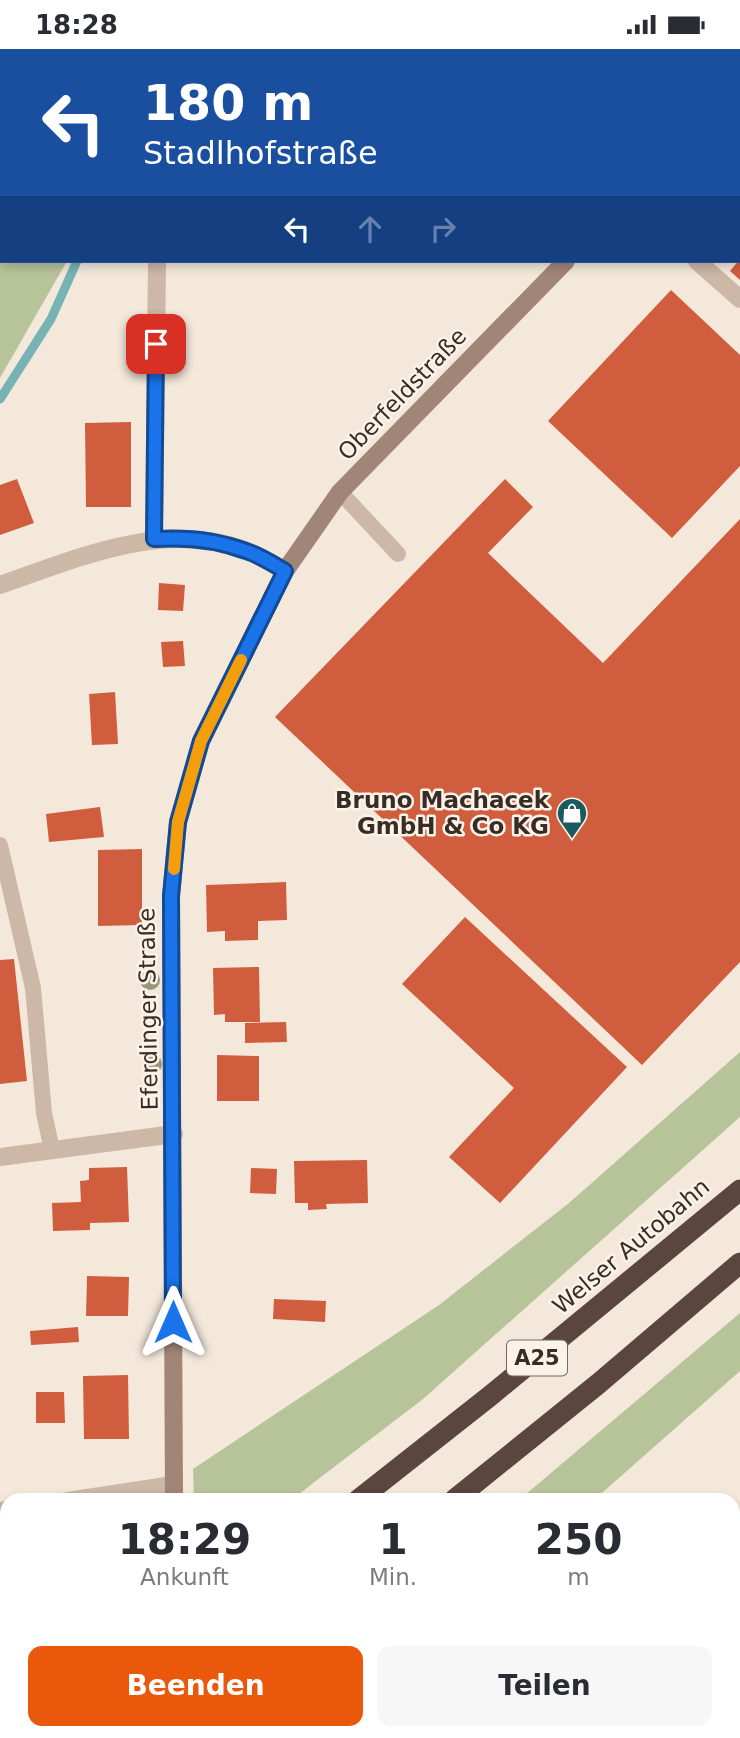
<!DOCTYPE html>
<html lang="de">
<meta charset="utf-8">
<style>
:root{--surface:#fff;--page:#f7f7f7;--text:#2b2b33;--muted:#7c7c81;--accent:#ea580c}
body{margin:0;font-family:"DejaVu Sans",sans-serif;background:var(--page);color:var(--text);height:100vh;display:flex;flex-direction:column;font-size:26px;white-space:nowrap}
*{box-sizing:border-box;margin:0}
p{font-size:23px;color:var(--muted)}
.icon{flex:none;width:38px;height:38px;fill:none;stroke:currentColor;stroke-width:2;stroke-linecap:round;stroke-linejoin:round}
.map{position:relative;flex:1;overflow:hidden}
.details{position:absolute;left:0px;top:1444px;width:740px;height:247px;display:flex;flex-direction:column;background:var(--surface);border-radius:21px 21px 0 0;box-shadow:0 4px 10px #0003}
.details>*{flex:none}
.banner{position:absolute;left:0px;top:0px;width:740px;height:214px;box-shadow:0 4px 10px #0003;background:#1a4fa0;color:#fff;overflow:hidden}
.pin{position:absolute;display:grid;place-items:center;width:60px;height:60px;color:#fff;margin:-30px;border-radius:14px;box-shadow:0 4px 10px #0006}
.me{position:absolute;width:77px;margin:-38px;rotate:0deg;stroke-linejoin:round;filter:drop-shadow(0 0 5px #0008)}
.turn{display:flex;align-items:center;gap:24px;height:147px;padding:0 28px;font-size:32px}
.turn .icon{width:91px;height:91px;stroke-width:2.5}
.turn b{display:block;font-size:49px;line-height:60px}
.lanes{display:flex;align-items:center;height:66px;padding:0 28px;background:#0003;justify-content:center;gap:35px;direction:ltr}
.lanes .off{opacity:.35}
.eta{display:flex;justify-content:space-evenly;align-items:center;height:119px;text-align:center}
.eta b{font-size:42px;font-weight:700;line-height:49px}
.primary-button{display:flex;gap:14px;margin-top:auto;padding:14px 28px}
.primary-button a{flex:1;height:80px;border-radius:14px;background:var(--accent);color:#fff;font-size:28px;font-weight:700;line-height:80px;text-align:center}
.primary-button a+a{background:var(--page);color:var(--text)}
.status{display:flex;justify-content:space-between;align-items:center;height:49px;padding:0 35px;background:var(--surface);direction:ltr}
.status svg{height:19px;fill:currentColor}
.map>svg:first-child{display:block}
.green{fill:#b7c49a}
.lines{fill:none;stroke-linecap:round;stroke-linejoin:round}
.stream{stroke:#77b3b4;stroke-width:9}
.building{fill:#d05d3d}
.service{stroke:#cdb7a6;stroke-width:16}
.minor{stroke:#cdb7a6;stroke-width:18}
.tertiary{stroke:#cdb7a6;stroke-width:18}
.secondary{stroke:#a18577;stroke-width:18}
.motorway{stroke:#5a463e;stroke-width:21}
.tree{fill:#969979}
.route-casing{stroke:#114b97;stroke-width:18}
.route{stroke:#1a73e8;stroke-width:12}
.slow{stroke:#f59e0b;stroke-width:12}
.labels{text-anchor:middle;stroke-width:5;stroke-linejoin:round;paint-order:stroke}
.shield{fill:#fbf2e8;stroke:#736761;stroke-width:2}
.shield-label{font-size:21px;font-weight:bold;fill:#392c27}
.street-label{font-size:23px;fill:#392c27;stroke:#fbf2e8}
.poi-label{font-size:23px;font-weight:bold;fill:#392c27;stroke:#fbf2e8;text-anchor:end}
</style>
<div class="status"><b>18:28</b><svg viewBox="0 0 49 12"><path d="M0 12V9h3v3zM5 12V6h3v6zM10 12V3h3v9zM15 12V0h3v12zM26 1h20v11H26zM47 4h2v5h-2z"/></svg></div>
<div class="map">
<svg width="740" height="1689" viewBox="0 0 740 1689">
<rect width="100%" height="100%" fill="#f4e8db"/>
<path class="green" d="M0,0L115,2H2V212H67L0,329Z
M740,1003V1068L423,1350L291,1451H194L193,1420L439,1256L569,1154Z
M740,1264V1322L594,1451H519Z
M7,1572V1659L0,1664V1574Z
M264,1684H331L325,1689H269Z"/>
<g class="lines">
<path class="stream" d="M127,0V2
M0,350L51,270L77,212"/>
</g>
<path class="building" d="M740,210V231L730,222Z
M671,241L740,306V417L672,489L548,372Z
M131,373V458H86L85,374Z
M17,430L34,474L0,486V436Z
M505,430L533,458L488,504L603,614L740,470V913L642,1016L275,668Z
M159,534L185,536L183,562L158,561Z
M183,592L185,617L163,618L161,593Z
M115,643L118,695L92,696L89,645Z
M100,758L104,788L49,793L46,765Z
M142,800V876L98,877V801Z
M286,833L287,871L258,872V891L225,892V882L207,883L206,836Z
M465,868L627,1018L500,1154L449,1108L514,1039L402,935Z
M14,910L27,1032L0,1035V911Z
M259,918L260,973H225V965L214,966L213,919Z
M286,973L287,993L245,994V974Z
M217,1006L259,1007V1052H217Z
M367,1111L368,1154L326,1155L327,1160L308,1161V1154H295L294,1112Z
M127,1118L129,1173L90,1174V1181L53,1182L52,1154L81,1153L80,1132L89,1131V1119Z
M251,1119L277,1120L276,1145L250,1144Z
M87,1227L129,1228L128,1267H86Z
M274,1250L326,1252L325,1273L273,1270Z
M78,1278L79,1293L31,1296L30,1282Z
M128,1326L129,1390H84L83,1327Z
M36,1343H64L65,1374H36Z"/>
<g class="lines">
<path class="service" d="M340,443L398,505
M0,796L33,939L44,1064L52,1101
M67,1451L173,1435
M0,1461L7,1460"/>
<path class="minor" d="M157,0V2
M697,212L740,250
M154,490L157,212
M0,1108L174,1085"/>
<path class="tertiary" d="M0,536C78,509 164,470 247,502C260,507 273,515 285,522"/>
<path class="secondary" d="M735,2L736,0
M174,1451L171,847L178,773L201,692L285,522L340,443L566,212
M176,1684V1689"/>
<path class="motorway" d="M358,1451L490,1347L740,1141
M454,1451L598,1335L740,1214
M36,1689L44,1684
M138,1689L146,1684"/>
</g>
<g class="tree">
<circle cx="150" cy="931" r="10"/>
<circle cx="152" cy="1015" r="10"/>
</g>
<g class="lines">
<g class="route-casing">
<path id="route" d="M156,295L154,490C184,488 217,491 246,502C259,506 273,515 285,522L201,692L178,773L171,847L173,1273"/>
</g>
<use href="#route" class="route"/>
<path class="slow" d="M174,820L178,773L201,692L241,611"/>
</g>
<defs>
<g id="shop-pin" transform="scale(1.575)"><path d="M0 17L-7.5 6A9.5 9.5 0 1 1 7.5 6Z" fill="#195b5e" stroke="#fbf2e8"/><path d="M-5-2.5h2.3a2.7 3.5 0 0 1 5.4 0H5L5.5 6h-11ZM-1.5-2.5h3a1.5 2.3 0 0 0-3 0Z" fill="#fff"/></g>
</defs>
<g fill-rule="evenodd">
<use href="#shop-pin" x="572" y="764"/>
</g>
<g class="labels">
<rect class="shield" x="507" y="1291.5" width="60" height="35" rx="5"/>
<g class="shield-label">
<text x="537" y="1316">A25</text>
</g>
<g class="street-label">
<text transform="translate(402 345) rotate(-46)" y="8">Oberfeldstraße</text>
<text transform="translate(148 960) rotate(-91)" y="8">Eferdinger Straße</text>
<text transform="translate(631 1197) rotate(-40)" y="8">Welser Autobahn</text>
</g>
<g class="poi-label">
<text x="549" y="759">Bruno Machacek<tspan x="549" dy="26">GmbH &amp; Co KG</tspan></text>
</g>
</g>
</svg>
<div class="pin" style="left:156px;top:295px;background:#d93025"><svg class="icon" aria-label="arrive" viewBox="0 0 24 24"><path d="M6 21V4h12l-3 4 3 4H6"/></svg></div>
<svg class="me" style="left:173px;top:1273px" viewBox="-20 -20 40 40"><path d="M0-17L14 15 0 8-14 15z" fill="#1a73e8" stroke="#fff" stroke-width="4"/></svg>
<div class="banner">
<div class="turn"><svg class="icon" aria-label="left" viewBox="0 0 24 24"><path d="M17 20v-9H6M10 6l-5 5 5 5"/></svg><div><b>180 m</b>Stadlhofstraße</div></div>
<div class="lanes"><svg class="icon" aria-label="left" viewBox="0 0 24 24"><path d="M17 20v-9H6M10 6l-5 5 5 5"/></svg><svg class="icon off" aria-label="ahead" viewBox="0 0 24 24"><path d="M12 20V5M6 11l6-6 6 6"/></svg><svg class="icon off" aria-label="right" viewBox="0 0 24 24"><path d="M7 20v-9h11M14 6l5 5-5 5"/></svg></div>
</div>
<section class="details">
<div class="eta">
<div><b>18:29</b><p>Ankunft</p></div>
<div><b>1</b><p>Min.</p></div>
<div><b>250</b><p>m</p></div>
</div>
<div class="primary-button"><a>Beenden</a><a>Teilen</a></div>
</section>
</div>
